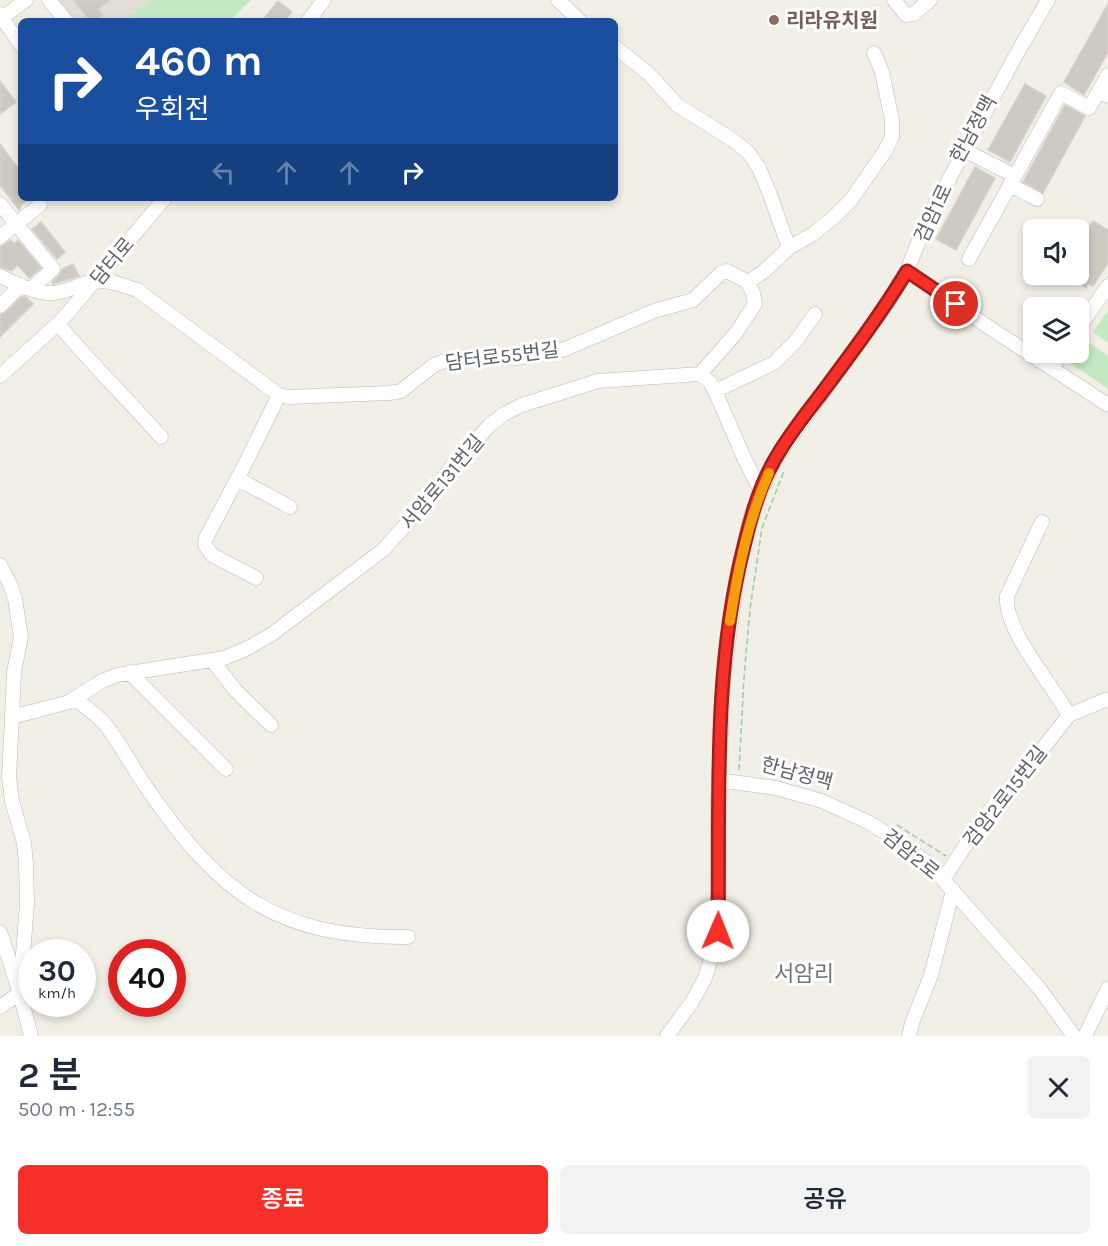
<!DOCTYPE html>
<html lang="ko">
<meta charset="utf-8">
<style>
:root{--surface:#fff;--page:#f2f2f3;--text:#1f2937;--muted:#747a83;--accent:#f62f29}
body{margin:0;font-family:Karla,"Noto Sans KR",sans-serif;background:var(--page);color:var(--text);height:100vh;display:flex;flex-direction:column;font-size:22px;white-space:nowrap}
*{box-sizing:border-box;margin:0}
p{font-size:20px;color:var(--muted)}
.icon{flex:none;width:33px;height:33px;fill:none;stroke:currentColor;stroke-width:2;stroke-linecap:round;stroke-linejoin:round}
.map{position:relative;height:1036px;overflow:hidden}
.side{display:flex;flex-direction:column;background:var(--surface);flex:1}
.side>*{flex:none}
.hud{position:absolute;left:18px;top:18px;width:600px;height:183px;border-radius:9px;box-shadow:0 3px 9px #0003;background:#1a4fa0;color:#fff;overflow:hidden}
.fabs{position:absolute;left:1023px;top:219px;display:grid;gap:12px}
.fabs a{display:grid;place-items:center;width:66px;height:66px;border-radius:9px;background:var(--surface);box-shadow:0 3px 9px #0003;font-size:30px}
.speed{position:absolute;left:18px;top:939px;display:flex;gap:12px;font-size:30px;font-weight:700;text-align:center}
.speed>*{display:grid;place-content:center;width:78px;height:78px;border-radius:50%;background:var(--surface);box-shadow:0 3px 9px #0003;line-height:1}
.speed small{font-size:15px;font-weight:400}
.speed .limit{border:9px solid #d22;background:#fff;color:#111}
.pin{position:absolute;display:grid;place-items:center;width:51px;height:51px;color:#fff;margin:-26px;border:3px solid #fff;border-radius:50%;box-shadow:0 2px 6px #0007}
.me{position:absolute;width:66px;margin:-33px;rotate:1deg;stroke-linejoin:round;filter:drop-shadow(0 0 4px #0008)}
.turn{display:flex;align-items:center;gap:21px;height:126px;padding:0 18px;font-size:27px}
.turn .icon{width:78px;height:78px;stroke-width:2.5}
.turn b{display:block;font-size:42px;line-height:51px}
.lanes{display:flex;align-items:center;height:57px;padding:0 18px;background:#0003;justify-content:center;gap:30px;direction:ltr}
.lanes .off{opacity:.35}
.round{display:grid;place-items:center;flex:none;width:63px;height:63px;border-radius:9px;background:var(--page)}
.overview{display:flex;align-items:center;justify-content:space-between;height:102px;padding:0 18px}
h1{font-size:36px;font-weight:600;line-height:45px}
.button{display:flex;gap:12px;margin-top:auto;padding:12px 18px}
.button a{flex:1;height:69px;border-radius:9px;background:var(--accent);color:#fff;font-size:24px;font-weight:600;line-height:69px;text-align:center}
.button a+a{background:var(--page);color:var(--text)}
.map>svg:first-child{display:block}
.education{fill:#e2ded6}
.green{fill:#c4eac3}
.building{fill:#cdcac4;stroke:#d7d1c5;stroke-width:1.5}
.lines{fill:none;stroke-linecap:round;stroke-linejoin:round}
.minor-casing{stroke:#b7babf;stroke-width:15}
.path{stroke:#9bcca7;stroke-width:1.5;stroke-dasharray:6 3;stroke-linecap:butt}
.minor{stroke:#fff;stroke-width:14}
.route-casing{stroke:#a01f1b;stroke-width:15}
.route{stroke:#f62f29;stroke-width:10}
.slow{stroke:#f59e0b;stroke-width:10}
.education-dot{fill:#8d6e63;stroke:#fff;stroke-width:2}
.labels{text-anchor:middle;stroke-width:6;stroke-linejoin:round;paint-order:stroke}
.education-label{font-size:20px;font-weight:bold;fill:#785e54;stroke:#fff;text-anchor:start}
.street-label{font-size:20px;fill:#5e6369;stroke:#fff}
.quarter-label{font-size:22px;fill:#6f757b;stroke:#fff}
</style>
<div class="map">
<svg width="1108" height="1036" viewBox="0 0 1108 1036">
<rect width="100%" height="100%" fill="#f2efe7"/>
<path class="education" d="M58,0H151L124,21H76Z"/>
<path class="green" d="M151,0H251L230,21H124Z
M1108,310V343L1093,332Z
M1083,338L1108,356V389L1067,361L1073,353L1078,352L1079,345Z"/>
<path class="building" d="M73,0H110L98,9L103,15L95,21H90Z
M278,1L292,12L284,21H262Z
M1108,4V52L1084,95L1064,82Z
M0,81L16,102L0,114Z
M1025,84L1046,96L1010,162L988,150Z
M1065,105L1085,116L1043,193L1023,182Z
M0,144L21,172V198H30L21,205L19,210L0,185Z
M975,167L995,178L956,250L936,239Z
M1093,221L1108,230V263L1093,286L1088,283L1086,288L1066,274H1078V244Z
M41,222L65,252L57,259L32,229Z
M11,240L14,244L18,240L41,268L29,278L18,265L11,271L0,267V247Z
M73,264L79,276L53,284L52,282L59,275L62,269Z
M21,297H26L33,304L0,337V315L6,312Z"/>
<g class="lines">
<g class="minor-casing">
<path id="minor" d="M49,0L66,21
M558,0L580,21
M894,0L906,15L913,14L930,0
M0,14L2,18L26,0
M2,18L21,45
M308,21L324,0
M615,47L649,74L677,105L733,140L748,152L759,168L769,192L789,248
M1108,75L1099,91L1108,96
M964,150L1015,176
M1010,185L1037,199
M0,204L53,269L31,289
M0,237L40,205
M969,259L1061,93L1089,108L1099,91
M907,271L987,326L1108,405
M0,276C15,283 33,293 49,293C65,294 79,283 95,281C108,279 124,286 137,290L279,395L288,397L389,393L401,391L434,365L447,360L462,357L517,358L552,353L565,349L654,311L693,300L721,273L727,271L748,282L763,272L789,248L813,234L833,218L851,200L885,151L892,137V120L882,72L874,53
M748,282L753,293L755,304L736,333L700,374L710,382L715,391L745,460L761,491
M0,306L21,285
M58,324C91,363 127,399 161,437
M1078,329L1108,286
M1052,367L1062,352
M0,376L61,321L165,198
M715,391L774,363L796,341L815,314
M238,479L290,507
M1042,522L1007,596C1004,630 1051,683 1069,715
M0,565L10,584L15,599L21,637L14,672L12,717
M256,578L212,555L205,545L206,538L245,464L279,395
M212,660L236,691L271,725
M129,672L226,769
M76,700C85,707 96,714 104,723C121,744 133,769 149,791C221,895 277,938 408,937
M719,780L776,788L822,801L868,822L897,840L929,864L1039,988L1074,1036
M943,880L974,832L997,801L1029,766L1069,715L1108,699
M0,932L20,993L31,1036
M0,1007L20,993L27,903L26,863L24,843L12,801L9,777L12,717L69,702L102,681L117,675L224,658L248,648L272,634L383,550L427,501L455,462L489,426L504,414L522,405L598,381L700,374
M667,1036L692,1002L705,978L712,956L718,931V800L723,681L738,570L751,516L761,491L774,461L888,302L907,271L927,220L1016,55L1048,0
M909,1036L912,1023L931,975L953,890
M1085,1036L1108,988"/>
</g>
<path class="path" d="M739,770L744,678L750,609L762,528L784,471
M897,825L946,856"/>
<use href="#minor" class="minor"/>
</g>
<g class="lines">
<g class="route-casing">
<path id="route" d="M718,931C720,803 712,671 744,546C751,517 759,487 774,461C787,437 805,415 821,394C851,354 881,314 907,271L956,304"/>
</g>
<use href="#route" class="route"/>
<path class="slow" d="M730,621C738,570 748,520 769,473"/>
</g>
<circle class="education-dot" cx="774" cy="20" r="6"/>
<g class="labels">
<g class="education-label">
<text x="786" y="27">리라유치원</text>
</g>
<g class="street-label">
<text transform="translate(973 129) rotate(-61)" y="7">한남정맥</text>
<text transform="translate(933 213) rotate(-65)" y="7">검암1로</text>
<text transform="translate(112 261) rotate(-50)" y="7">담터로</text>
<text transform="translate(502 356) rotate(-7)" y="7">담터로55번길</text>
<text transform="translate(442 482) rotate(-50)" y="7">서암로131번길</text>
<text transform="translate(797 773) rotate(15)" y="7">한남정맥</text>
<text transform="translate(1005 796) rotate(-52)" y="7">검암2로15번길</text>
<text transform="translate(911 854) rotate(39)" y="7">검암2로</text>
</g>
<g class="quarter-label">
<text x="804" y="981">서암리</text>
</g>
</g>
</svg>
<div class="fabs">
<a><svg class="icon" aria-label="sound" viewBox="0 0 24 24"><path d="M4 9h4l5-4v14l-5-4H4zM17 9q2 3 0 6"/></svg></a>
<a><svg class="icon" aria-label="layers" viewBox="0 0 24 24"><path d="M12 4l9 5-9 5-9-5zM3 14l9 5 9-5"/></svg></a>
</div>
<div class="speed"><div>30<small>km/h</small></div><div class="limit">40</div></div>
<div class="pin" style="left:956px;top:304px;background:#d93025"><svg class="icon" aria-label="arrive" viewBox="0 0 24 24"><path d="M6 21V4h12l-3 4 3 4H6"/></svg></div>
<svg class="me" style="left:718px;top:931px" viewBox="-20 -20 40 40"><circle r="19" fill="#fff"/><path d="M0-13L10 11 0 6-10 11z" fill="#f62f29"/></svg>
<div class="hud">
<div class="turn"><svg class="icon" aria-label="right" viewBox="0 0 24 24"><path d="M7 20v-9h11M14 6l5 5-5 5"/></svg><div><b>460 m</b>우회전</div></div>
<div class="lanes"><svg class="icon off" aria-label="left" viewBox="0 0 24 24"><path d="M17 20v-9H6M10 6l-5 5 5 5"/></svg><svg class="icon off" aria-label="ahead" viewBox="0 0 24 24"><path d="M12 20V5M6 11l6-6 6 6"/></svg><svg class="icon off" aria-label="ahead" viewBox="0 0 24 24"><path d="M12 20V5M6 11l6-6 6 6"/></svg><svg class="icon" aria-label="right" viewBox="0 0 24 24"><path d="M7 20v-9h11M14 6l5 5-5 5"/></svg></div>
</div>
</div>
<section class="side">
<div class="overview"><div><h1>2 분</h1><p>500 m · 12:55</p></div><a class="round"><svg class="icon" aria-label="close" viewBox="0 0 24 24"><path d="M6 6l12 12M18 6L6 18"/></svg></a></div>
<div class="button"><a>종료</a><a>공유</a></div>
</section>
